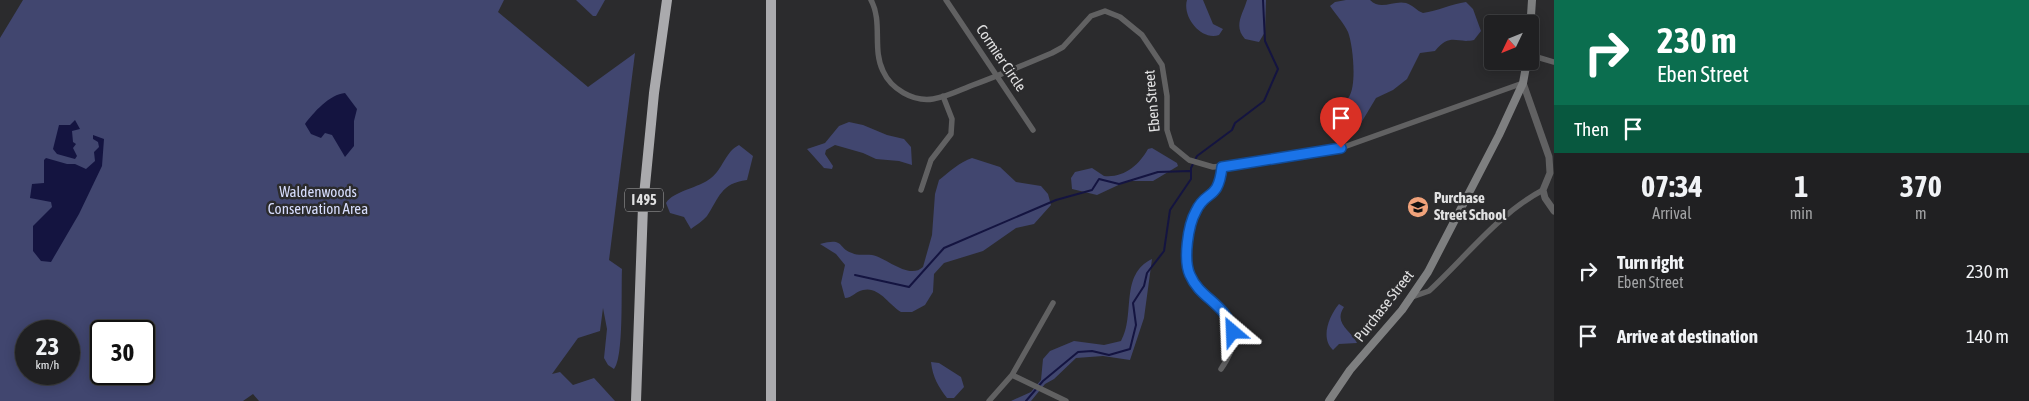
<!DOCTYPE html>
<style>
:root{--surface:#202022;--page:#2d2d2f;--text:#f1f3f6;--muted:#a2a3a5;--line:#3d3e40}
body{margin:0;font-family:"Asap Condensed",sans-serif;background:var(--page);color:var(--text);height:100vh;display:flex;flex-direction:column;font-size:19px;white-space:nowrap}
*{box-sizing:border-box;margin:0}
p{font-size:16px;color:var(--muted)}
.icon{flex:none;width:28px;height:28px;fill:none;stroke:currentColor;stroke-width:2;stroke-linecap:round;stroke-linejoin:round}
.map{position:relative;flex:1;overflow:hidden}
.side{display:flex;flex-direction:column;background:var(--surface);width:475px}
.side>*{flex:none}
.top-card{background:#0b6e4f;color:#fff;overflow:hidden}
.needle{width:32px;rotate:227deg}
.fabs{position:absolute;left:1484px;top:15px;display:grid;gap:10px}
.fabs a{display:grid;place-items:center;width:55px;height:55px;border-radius:5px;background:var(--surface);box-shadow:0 2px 12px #0003,0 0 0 1px var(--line);font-size:25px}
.speed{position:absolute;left:15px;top:320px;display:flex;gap:10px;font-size:25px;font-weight:700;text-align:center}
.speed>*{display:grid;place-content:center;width:65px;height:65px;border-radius:50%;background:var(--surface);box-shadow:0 2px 12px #0003,0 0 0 1px var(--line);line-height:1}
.speed small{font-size:12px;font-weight:400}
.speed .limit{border:2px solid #111;border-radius:8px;background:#fff;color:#111}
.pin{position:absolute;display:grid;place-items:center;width:42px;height:42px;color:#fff;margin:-51px -21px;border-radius:50% 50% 50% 0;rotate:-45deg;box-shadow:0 0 5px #0007}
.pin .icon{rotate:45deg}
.me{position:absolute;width:55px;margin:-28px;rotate:334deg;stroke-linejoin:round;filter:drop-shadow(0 0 4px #0008)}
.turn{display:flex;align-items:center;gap:18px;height:105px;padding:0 20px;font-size:22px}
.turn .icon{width:65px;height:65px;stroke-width:2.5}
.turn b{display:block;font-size:35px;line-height:42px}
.then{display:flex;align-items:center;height:48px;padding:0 20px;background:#0003;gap:10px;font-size:19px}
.eta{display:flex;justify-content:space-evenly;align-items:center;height:85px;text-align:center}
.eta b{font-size:30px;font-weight:700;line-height:35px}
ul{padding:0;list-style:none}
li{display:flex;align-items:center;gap:15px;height:65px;padding:0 20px}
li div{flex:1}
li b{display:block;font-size:19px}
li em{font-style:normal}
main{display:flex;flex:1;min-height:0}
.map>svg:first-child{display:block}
.green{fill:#41466f;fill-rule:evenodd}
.water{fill:#141440}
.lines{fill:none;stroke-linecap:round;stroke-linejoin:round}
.stream{stroke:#141440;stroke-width:2}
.minor{stroke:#616162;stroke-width:5.5}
.tertiary{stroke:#616162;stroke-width:7}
.secondary{stroke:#7e7f80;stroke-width:8}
.motorway{stroke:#aaaaad;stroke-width:10}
.route-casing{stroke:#114b97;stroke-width:12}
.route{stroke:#1a73e8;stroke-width:9}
.labels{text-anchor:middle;stroke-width:5;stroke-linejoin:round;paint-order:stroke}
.shield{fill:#2b2b2d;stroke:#aaaaab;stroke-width:1}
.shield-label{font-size:14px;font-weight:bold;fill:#e0e0e1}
.street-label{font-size:15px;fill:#e0e0e1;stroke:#2b2b2d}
.park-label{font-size:15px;fill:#d8defe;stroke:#2b2b2d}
.poi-label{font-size:15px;font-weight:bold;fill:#e0e0e1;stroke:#2b2b2d;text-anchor:start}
</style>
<main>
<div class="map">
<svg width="1554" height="401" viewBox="0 0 1554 401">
<rect width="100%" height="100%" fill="#2b2b2d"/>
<path class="green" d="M23,0H504L498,12L588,87L635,53L609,260L622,269C621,288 624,358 614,369L608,365L604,358L607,329L603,308L600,331L578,338L552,374L560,372L573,385L594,378L615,401H259L253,394L243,401H0V38ZM26,331H69V374H26ZM101,331H144V374H101Z
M576,0H605L596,16H593Z
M1187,0H1203L1213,24L1223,29L1219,35C1201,41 1182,17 1187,0Z
M1247,0H1266L1265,32L1259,42L1245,39C1233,26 1243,14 1247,0Z
M1346,0H1370C1381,11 1393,0 1406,3C1413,5 1417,11 1423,13C1437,11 1452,4 1466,2L1473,9L1481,31L1474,40C1456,44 1451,32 1435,51L1420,53L1407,79L1393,90L1376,98L1361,123L1339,128L1336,126C1332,111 1341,108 1349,97C1357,85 1353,45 1348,32C1344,23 1336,15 1330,6L1335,2Z
M849,122L863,125L887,135L904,139L911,147L912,165L899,161L876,159L863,153L835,145L826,150L825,154L833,166L832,169L824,168L807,149L825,143L839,126Z
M739,145L753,156L747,180C721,183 719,198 707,216C703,221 696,225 691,229L684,217L670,213L666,203C673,191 699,188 711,178C723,169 725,152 739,145Z
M1152,148L1177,163L1178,166L1153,181H1127L1097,195L1072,189L1071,178L1075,172L1092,168L1104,176C1124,178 1139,165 1148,149Z
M972,158L1000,167L1016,182L1041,186L1048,194L1051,205L1034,224L1016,228L983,251L944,263L934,274L933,292L925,305L912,312H901C889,305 879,286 863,290C856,291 852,298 845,298L841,283L845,265L836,254L820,244C845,237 837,248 852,253C858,256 865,254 872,255C887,258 909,280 923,267L932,235L935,194L939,180C949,172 960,162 972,158Z
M1152,259L1144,318L1130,360L1103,356L1076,358L1054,379L1045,384L1031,401H1011L1031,392L1041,380L1043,359L1050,351L1074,341L1104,345L1121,341C1136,315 1119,275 1152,259Z
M1339,304L1344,307C1333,324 1351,330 1357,343L1339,344L1333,350C1320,338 1329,316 1339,304Z
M931,362L939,363L961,377L964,387L954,398H947C938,386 933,378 931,362Z"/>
<path class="water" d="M345,93L357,109L354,121V146L345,157L332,135L325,133L321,138L311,134L305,124C313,113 330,94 345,93Z
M75,120L80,129L72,131L73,142L76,144L73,148L77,156L75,159L57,154L53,149L59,125H70Z
M93,135L104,139L102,166L79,214L51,262L41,261L33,251V226L52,207L51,202L30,198L32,184L44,183V160L46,158L67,164H75L86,169L95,161L94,152L99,147L98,142L93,139Z"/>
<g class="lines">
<path class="stream" d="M855,275L909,287L944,248L1056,200L1092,190L1099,179L1119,184L1158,172L1190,171
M1026,401L1043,381L1078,352L1092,351L1109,355L1130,349L1136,325L1133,303L1144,286L1147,273L1164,251L1170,210L1191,179V168L1197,156L1232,130L1235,123L1264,101L1278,69L1265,41L1263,0"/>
<path class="minor" d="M871,0C883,22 872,49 883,71C891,89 913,102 933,99C947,97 960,90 973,85C1000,75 1026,64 1052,53L1063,47L1091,16L1105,11L1120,17L1142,35L1162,65L1167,96V130L1172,146L1189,160L1213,167L1273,160L1341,148L1523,83
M946,0L1033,130
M1530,55L1554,62
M921,190L931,160L951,134L952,119L943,96
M1412,297L1429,291C1466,257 1499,213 1543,190
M1221,369C1261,310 1199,310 1188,270C1184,256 1189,223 1196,210C1207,189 1218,202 1222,167
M1012,375L1066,401
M989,401L1012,375L1053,303"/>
<path class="tertiary" d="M1523,83L1549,157L1550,173L1543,190L1545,198L1554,211"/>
<path class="secondary" d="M1530,31L1532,0
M1329,401L1350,370L1402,310L1428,272L1499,135L1523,83L1527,61"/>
<path class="motorway" d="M636,401L643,206L654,93L667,0
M771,401V0"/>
</g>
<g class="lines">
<g class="route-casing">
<path id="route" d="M1233,332C1226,303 1200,299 1190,275C1183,260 1188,225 1196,211C1206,189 1218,202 1222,167L1341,148"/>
</g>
<use href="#route" class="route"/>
</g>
<defs>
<g id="school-disc" transform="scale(1.125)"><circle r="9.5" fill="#f0a27a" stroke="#2b2b2d"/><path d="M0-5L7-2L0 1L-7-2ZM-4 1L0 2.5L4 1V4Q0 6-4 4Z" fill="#111"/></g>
</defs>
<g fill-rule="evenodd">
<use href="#school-disc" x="1418" y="207"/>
</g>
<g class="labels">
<rect class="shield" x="625" y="188.5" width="38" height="23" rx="4"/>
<g class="shield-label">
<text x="644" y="205">I 495</text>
</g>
<g class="street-label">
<text transform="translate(1001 58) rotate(56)" y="5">Cormier Circle</text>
<text transform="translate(1152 101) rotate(-95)" y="5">Eben Street</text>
<text transform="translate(1384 306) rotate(-52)" y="5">Purchase Street</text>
</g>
<g class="park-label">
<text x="318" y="197">Waldenwoods<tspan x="318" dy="17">Conservation Area</tspan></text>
</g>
<g class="poi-label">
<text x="1434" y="203">Purchase<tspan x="1434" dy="17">Street School</tspan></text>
</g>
</g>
</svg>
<div class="fabs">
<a><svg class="needle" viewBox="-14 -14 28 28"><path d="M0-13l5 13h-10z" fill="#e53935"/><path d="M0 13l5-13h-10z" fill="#a2a3a5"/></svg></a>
</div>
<div class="speed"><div>23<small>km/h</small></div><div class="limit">30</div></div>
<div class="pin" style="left:1341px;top:148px;background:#d93025"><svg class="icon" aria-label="arrive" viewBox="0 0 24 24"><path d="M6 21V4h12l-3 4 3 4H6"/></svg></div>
<svg class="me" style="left:1233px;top:332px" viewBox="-20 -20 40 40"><path d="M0-17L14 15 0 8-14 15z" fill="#1a73e8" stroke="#fff" stroke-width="4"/></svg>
</div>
<section class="side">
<div class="top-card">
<div class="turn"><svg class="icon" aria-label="right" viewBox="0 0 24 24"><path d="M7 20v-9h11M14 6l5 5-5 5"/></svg><div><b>230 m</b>Eben Street</div></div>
<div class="then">Then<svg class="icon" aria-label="arrive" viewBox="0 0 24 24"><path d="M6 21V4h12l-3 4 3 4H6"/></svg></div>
</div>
<div class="eta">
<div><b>07:34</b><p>Arrival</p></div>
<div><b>1</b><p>min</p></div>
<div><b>370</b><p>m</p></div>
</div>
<ul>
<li><svg class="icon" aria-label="right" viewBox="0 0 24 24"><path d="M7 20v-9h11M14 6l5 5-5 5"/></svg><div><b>Turn right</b><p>Eben Street</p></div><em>230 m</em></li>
<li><svg class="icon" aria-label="arrive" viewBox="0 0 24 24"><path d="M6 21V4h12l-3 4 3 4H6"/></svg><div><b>Arrive at destination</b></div><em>140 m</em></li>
</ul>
</section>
</main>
